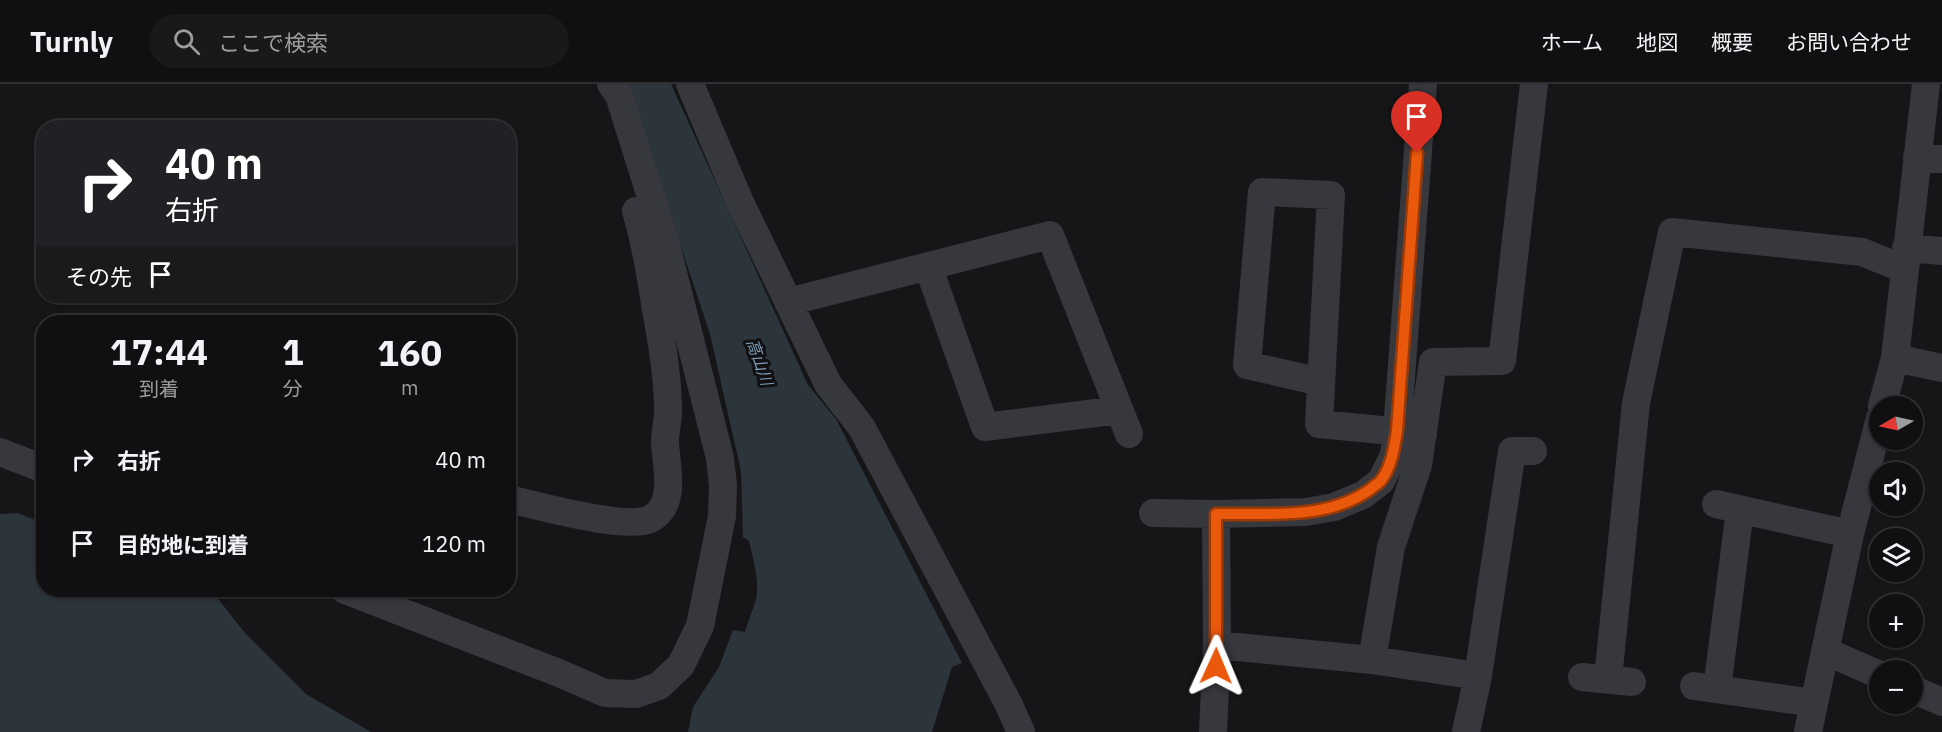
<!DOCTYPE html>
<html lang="ja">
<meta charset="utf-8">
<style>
:root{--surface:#101012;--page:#19191b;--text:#f1f3f6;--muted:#9c9d9f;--line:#303032}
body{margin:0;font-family:"IBM Plex Sans","Noto Sans JP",sans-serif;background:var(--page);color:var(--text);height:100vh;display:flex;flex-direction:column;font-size:22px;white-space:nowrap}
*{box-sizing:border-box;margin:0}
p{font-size:20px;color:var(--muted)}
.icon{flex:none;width:33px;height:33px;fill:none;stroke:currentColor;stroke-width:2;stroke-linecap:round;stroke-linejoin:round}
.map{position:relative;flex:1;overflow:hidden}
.panel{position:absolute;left:36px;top:231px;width:480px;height:282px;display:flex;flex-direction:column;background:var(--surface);border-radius:24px;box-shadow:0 2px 4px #0004,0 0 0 2px var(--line)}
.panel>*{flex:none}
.banner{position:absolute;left:36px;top:36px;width:480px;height:183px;border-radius:24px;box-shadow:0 2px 4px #0004,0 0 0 2px var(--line);background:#202124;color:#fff;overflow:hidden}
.needle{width:39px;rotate:261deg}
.tools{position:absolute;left:1869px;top:312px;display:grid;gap:12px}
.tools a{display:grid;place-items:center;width:54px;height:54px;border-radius:50%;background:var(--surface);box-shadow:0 2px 4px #0004,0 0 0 2px var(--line);font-size:30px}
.pin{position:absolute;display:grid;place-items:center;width:51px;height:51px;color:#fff;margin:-62px -26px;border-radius:50% 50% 50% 0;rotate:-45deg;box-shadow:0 0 6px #0007}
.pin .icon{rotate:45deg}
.me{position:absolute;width:66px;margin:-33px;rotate:1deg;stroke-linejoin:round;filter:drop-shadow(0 0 4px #0008)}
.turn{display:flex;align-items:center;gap:21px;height:126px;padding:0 30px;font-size:27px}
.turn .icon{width:78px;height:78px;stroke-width:2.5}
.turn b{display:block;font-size:42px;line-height:51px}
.then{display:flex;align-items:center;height:57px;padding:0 30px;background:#0003;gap:12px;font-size:22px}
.eta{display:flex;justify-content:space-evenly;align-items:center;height:102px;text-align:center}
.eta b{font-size:36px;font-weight:800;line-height:42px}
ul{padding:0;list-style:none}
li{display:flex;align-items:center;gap:18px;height:84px;padding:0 30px}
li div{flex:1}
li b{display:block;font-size:22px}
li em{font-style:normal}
header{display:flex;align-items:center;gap:36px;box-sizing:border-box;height:84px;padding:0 30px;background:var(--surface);border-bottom:2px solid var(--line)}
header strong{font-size:28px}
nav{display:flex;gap:33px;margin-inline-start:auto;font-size:21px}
.search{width:420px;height:54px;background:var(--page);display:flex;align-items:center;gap:15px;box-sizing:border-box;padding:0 21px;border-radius:33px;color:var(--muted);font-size:22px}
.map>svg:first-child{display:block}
.water{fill:#2c353c}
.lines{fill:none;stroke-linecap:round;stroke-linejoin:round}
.minor{stroke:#37383d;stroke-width:28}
.route-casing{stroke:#983908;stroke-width:15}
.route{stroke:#ea580c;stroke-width:10}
.labels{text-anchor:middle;stroke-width:6;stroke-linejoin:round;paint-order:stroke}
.water-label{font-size:16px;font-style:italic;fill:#7f9bb3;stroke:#111113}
</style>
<header>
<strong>Turnly</strong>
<div class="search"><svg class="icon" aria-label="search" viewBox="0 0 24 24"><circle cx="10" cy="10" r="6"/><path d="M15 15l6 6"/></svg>ここで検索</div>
<nav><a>ホーム</a><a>地図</a><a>概要</a><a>お問い合わせ</a></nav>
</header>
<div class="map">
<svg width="1942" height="648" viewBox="0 0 1942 648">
<rect width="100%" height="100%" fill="#161618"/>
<path class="water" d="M627,0H671L808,301L836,335L962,579L952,583L932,648H688L693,623L719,583L733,546L745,548C748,537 753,526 756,515C760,497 753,475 749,457L743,453L741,387L710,250Z
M17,429L43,439L44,506H211L245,549L306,610L371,648H0V430Z"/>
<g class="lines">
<path class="minor" d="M690,0L739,116L828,300L862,344L1009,621L1021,648
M1917,73L1942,75
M1906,164L1942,167
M928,182L985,343L1119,326
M788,218L1050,151L1129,350
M1895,274L1942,284
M1321,298L1247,281L1262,108L1331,111L1319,340L1423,350
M1882,322L1895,274L1926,0
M0,368L44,385
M508,415C537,421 629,448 652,434C677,419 666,382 665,358C665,346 669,333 668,321C667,289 662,257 656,226C651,192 646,160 636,127
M1716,420L1850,450
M1153,429L1216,430L1306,428L1334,423L1363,411L1381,397L1394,371L1397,347L1423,0
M1216,430L1217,561
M345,506L559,589L605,609L636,610L659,602L681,581L700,542L722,432L723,401L720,374L666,161L619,11L611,0
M1825,567L1880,591
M1372,576L1391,463L1418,381L1433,278L1502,277L1534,0
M1478,592L1512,367H1533
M1582,593L1632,598
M1608,595L1636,319L1672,148L1862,168L1904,185
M1694,602L1814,619
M1717,605L1740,426
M1912,605L1942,618
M1213,648L1217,561L1372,576L1478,592L1466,648
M1808,648L1850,450L1880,334"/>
</g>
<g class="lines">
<g class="route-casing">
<path id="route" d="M1216,582V430C1267,429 1328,437 1372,404C1375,401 1380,399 1382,395C1392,381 1394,364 1397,347L1417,69"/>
</g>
<use href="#route" class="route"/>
</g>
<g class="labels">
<g class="water-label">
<text transform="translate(760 278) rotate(71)" y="6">高山川</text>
</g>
</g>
</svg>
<div class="tools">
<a><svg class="needle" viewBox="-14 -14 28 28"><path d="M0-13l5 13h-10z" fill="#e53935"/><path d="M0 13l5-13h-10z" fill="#9c9d9f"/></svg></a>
<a><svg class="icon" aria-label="sound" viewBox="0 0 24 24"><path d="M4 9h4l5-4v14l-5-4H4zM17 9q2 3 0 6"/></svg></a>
<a><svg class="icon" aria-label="layers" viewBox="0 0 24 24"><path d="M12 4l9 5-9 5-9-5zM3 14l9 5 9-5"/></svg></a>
<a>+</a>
<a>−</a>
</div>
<div class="pin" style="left:1417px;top:69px;background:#d93025"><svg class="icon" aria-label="arrive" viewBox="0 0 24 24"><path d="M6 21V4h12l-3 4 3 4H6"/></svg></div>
<svg class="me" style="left:1216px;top:582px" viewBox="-20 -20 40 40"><path d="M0-17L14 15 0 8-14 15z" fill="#ea580c" stroke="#fff" stroke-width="4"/></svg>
<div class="banner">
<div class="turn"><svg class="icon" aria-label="right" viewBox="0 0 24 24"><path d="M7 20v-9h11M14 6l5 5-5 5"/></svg><div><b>40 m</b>右折</div></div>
<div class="then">その先<svg class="icon" aria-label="arrive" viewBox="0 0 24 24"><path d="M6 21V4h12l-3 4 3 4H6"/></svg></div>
</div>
<section class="panel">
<div class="eta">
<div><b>17:44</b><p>到着</p></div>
<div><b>1</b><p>分</p></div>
<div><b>160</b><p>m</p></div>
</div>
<ul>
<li><svg class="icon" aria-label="right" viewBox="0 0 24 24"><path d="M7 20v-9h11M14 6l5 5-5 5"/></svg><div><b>右折</b></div><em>40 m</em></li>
<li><svg class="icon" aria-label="arrive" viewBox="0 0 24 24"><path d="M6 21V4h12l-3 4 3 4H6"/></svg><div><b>目的地に到着</b></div><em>120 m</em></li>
</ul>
</section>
</div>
